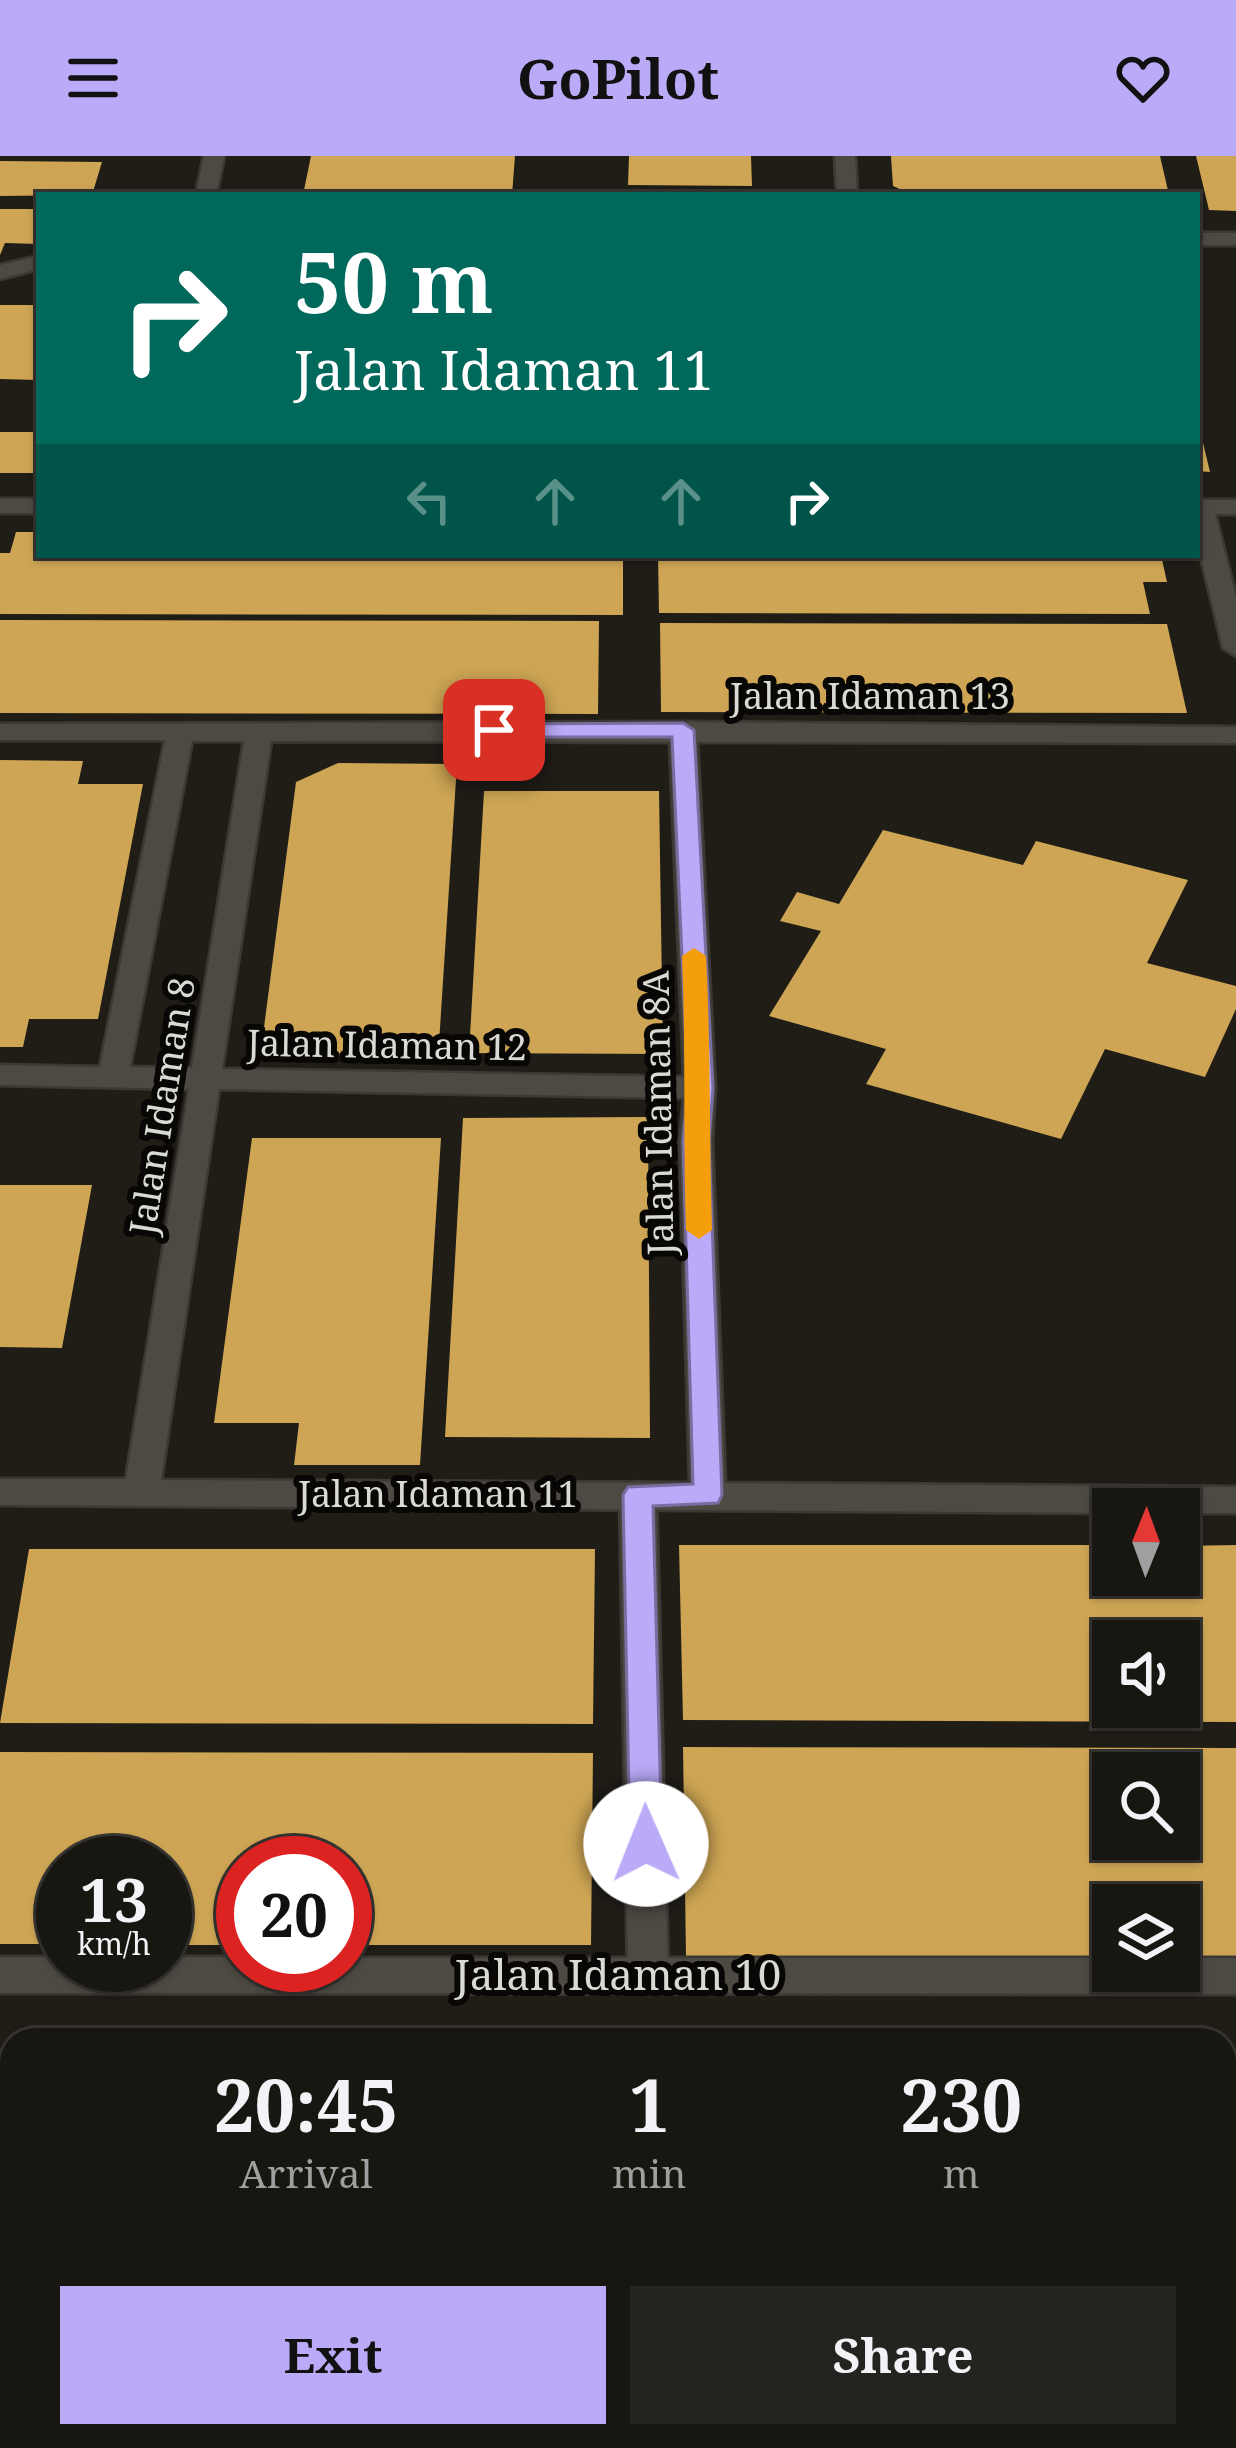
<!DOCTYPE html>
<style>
:root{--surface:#181611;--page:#25231f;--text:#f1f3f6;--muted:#9f9f9f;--line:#363531;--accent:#baaaf7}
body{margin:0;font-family:"Noto Serif",serif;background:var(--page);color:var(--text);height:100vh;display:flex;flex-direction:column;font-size:45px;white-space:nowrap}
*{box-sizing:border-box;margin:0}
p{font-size:39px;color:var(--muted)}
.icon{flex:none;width:66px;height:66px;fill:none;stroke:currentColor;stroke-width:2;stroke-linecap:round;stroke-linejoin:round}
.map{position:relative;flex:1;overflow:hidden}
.side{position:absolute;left:0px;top:1872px;width:1236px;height:420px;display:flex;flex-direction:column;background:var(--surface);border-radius:36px 36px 0 0;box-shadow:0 3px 9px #0004,0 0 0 3px var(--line)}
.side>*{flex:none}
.hud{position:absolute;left:36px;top:36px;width:1164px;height:366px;border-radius:0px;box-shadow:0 3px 9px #0004,0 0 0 3px var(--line);background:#00695c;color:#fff;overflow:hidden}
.needle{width:78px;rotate:1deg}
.controls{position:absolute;left:1092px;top:1332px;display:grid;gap:24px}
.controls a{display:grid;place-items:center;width:108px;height:108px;border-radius:0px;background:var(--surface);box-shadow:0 3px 9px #0004,0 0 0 3px var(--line);font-size:60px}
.speed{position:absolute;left:36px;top:1680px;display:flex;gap:24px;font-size:60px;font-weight:700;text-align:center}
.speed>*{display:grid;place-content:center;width:156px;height:156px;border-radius:50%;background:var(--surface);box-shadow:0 3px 9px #0004,0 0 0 3px var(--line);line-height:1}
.speed small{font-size:30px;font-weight:400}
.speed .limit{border:18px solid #d22;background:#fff;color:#111}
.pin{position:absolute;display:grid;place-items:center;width:102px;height:102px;color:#fff;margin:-51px;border-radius:24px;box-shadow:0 6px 18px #0006}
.me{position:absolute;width:132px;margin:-66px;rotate:359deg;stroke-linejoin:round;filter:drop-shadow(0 0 9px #0008)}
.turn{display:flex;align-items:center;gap:42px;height:252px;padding:0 60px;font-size:54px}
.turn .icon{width:156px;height:156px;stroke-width:2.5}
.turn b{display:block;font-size:84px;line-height:102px}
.lanes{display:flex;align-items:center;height:114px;padding:0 60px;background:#0003;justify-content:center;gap:60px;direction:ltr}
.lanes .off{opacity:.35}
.eta{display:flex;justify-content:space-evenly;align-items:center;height:204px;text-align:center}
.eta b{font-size:72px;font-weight:700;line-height:84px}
.action{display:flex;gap:24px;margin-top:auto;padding:24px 60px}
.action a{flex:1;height:138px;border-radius:0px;background:var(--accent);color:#111;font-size:48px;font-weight:700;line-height:138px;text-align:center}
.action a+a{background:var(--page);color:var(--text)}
header{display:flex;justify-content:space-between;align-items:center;height:156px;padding:0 60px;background:var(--accent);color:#111;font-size:54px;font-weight:700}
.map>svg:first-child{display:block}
.building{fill:#cda554;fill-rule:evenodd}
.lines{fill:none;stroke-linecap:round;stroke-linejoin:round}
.service-casing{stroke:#3c3935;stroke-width:5}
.minor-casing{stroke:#3c3935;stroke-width:5}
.service{fill:#4d4943;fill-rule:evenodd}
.minor{fill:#4d4943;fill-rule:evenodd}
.route{fill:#baaaf7;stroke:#796ea1;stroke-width:3}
.slow{fill:#f59e0b}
.labels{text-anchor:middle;stroke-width:12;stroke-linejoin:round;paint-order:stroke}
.street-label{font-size:36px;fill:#dbd9d5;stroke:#080705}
.near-street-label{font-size:42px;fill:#dbd9d5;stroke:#080705}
</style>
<header><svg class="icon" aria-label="menu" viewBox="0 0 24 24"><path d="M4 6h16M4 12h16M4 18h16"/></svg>GoPilot<svg class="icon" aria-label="heart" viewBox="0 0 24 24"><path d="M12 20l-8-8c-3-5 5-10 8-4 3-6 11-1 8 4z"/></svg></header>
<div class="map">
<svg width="1236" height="2292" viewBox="0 0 1236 2292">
<rect width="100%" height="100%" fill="#201d17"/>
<path class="building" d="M311,0H515L512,39H303Z
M629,0H751L752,30L628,29Z
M891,0H1160L1169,39H913L893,30Z
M1196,0H1236V55L1209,54Z
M0,5L102,6L92,39L0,40Z
M0,53H39V88L5,87L0,99Z
M0,149H39V224L0,223Z
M1197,270H1199L1210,316L1197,315Z
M0,276H39V317H0Z
M16,376H39V399H623V459L0,458V397H10Z
M658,399H1161L1167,426H1143L1150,458L659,457Z
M0,464L599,465L598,558L0,557Z
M660,467L1167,468L1187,557L661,556Z
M0,604L83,605L78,628H143L98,863H29L23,891H0Z
M338,607L457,608L438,903L260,902L296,626Z
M484,635H659L663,898L469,897Z
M883,674L1023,709L1036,685L1188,724L1147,807L1236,830V853L1205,921L1105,893L1061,983L866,928L886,893L769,860L821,775L780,765L797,736L839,748Z
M648,961L650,1282L445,1281L463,962Z
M252,982H441L420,1309H294L299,1267H214Z
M0,1029H92L62,1192L0,1191Z
M679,1389H1113V1419H1179V1390L1236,1389V1566L683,1564ZM1113,1485H1179V1551H1113Z
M29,1393H595L593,1568L0,1567Z
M683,1591L1236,1592V1801H1179V1749H1113V1801L686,1800ZM1113,1617H1179V1683H1113Z
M0,1596L593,1597L591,1789H345V1707H243V1789H165V1707H63V1788H0Z
M1224,1903H1236V2146H1224Z
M0,1904H12V2137H0Z"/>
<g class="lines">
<g class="service-casing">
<path id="service" d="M39,100V113L0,123V109Z
M638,1326L650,1330L656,1339L668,1819L662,1832L648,1837L634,1832L628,1819L620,1339L626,1330Z"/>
</g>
<g class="minor-casing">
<path id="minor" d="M204,0H224L216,39H196Z
M835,0H855L857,39H837Z
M1197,77H1236V89H1197Z
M0,343H39V357H0Z
M1197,344H1236V358H1215L1236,441V500L1223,492L1197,385Z
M683,566L1236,571V587L697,586L715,932L712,984L725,1327L1236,1331V1357H1179V1353H1113V1357L0,1349V1323H126L189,933L0,929V909L100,911L165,584H0V568ZM192,585H244L192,912L130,911ZM271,585L670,586L684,921L222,913ZM219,933L684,942L680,984L690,1327L161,1324Z
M0,1801H63V1809H165V1801H243V1809H345V1802H1113V1815H1179V1802H1236V1838L0,1837Z"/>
</g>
<use href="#service" class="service"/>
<use href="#minor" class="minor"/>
</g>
<path class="route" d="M683,567L694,574L713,932L709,985L722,1339L718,1347L653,1350L662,1688L657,1698L646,1702L634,1698L630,1688L623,1339L628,1331L693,1328L683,985L688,932L672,581H494L483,574L494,568Z"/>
<path class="slow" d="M694,792L706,800C711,891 709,982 712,1074L699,1083L686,1074C683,982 686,891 682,800Z"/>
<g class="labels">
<g class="street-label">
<text x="870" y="553">Jalan Idaman 13</text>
<text transform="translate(387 889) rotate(1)" y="13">Jalan Idaman 12</text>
<text transform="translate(162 950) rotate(-81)" y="13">Jalan Idaman 8</text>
<text transform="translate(658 957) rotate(-91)" y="13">Jalan Idaman 8A</text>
<text x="438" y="1351">Jalan Idaman 11</text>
</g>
<g class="near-street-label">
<text x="618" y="1834">Jalan Idaman 10</text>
</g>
</g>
</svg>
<div class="controls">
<a><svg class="needle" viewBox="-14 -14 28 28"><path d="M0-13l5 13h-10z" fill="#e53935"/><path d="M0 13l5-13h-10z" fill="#9f9f9f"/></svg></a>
<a><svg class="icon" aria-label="sound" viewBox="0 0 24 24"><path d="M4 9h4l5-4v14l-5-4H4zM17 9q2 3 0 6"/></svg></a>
<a><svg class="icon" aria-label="search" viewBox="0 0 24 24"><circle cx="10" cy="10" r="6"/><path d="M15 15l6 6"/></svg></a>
<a><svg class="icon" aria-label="layers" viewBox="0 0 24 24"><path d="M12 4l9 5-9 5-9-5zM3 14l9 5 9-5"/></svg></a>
</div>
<div class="speed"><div>13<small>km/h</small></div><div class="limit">20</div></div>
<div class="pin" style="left:494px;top:574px;background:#d93025"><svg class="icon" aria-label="arrive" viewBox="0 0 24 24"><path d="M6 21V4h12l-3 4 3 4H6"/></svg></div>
<svg class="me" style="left:646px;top:1688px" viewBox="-20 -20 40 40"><circle r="19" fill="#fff"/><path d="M0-13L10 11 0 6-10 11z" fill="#baaaf7"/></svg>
<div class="hud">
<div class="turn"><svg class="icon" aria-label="right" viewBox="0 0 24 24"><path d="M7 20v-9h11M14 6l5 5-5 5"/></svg><div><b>50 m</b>Jalan Idaman 11</div></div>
<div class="lanes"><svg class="icon off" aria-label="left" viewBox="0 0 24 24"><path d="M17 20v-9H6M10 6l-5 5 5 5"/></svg><svg class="icon off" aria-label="ahead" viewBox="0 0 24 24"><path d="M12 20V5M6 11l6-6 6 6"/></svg><svg class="icon off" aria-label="ahead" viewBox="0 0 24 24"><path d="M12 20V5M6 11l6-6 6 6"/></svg><svg class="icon" aria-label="right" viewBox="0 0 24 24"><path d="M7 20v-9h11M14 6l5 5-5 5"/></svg></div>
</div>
<section class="side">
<div class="eta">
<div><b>20:45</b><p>Arrival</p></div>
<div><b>1</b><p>min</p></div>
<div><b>230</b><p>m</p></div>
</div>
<div class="action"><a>Exit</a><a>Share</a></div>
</section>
</div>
